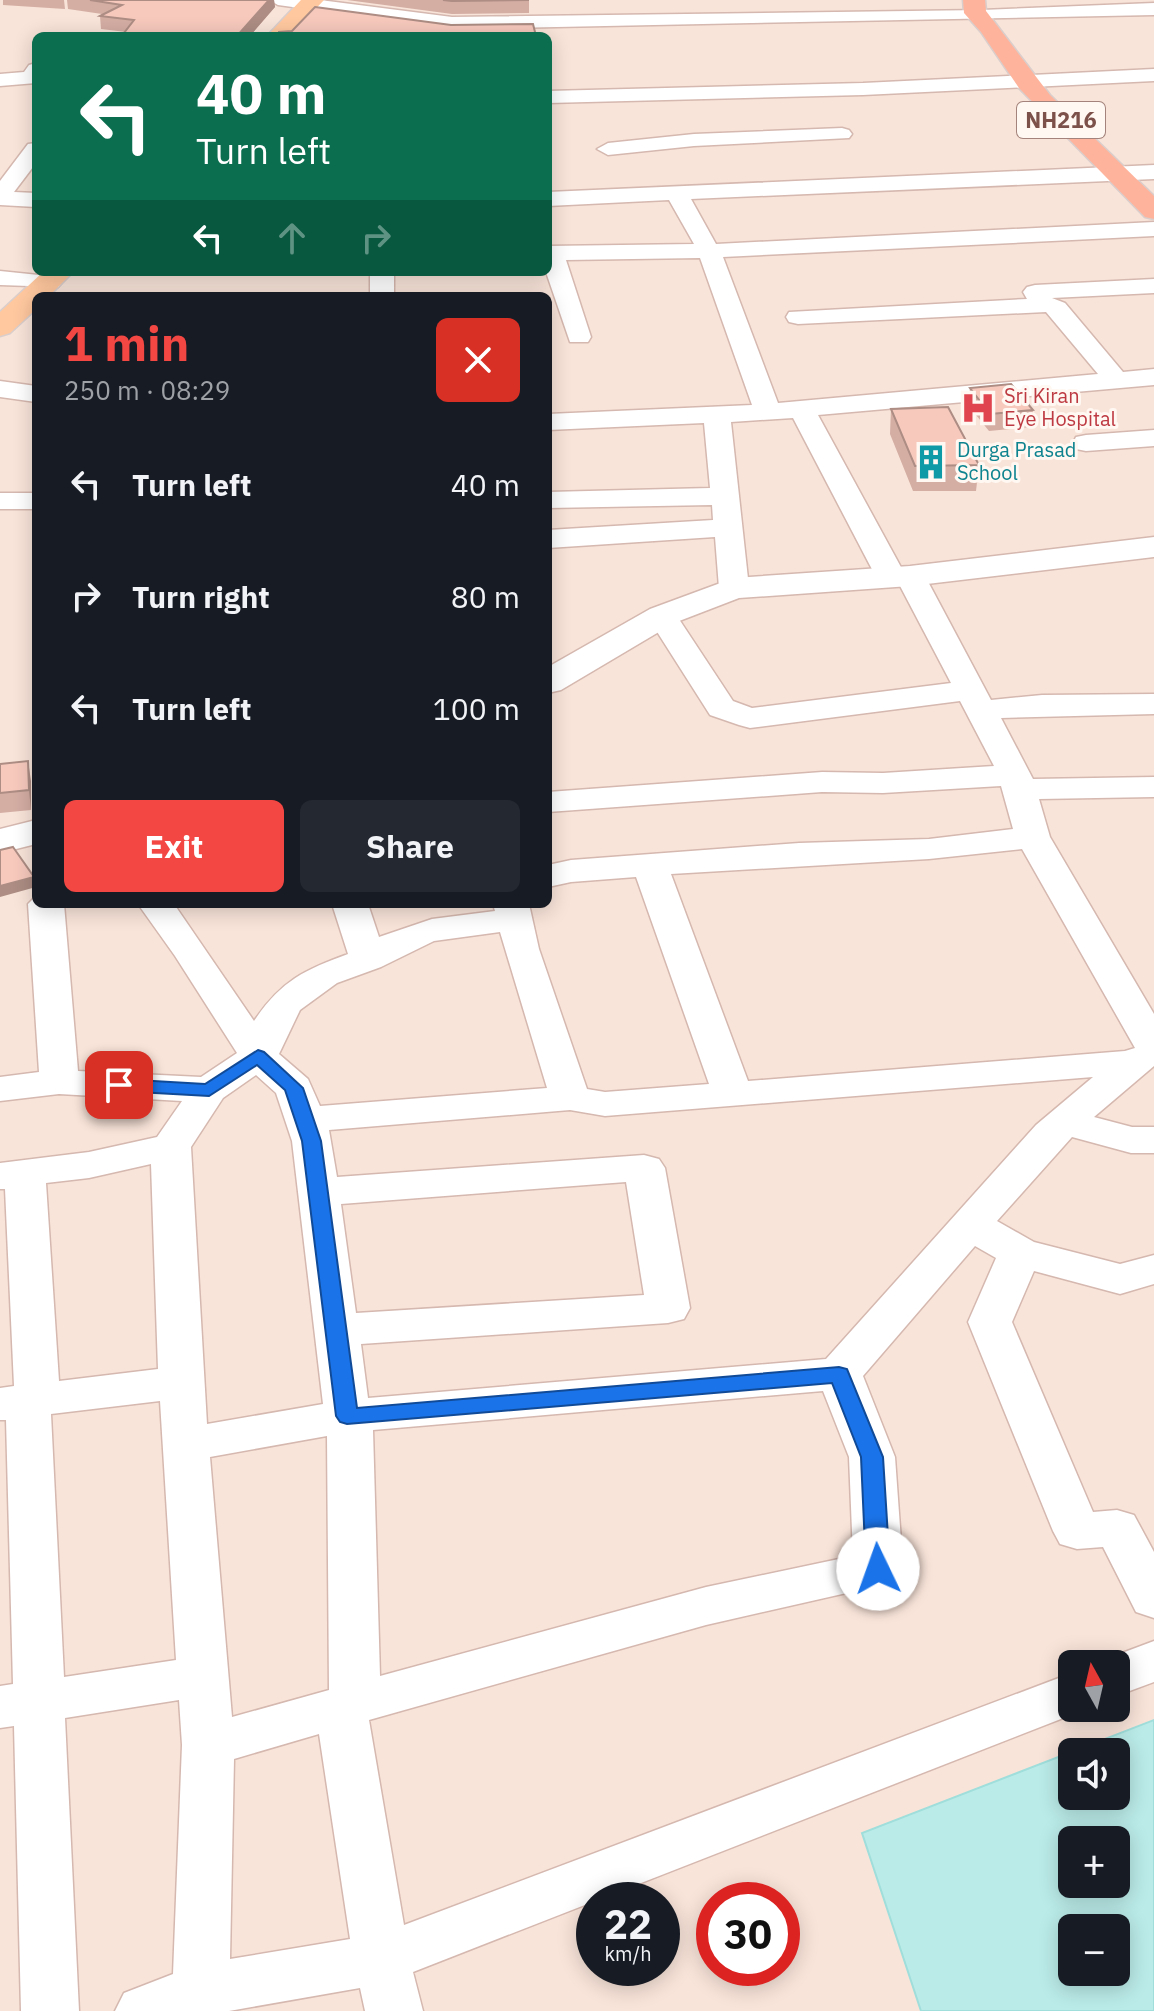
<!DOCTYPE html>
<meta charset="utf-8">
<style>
:root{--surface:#171b24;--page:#242831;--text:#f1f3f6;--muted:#9ea1a6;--accent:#f34743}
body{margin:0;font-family:"IBM Plex Sans",sans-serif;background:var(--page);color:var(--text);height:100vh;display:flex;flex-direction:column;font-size:30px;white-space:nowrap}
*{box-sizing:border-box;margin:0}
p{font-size:26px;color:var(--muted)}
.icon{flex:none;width:44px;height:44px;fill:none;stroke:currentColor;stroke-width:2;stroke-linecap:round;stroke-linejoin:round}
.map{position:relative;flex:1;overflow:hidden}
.details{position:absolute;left:32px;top:292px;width:520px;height:616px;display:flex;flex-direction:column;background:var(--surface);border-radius:12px;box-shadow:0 4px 20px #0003}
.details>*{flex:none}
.hud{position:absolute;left:32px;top:32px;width:520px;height:244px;border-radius:12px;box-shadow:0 4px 20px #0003;background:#0b6e4f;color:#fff;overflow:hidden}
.needle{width:52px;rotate:352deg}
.fabs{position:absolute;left:1058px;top:1650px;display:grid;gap:16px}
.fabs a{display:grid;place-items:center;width:72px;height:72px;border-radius:12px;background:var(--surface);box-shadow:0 4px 20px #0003;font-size:40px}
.speed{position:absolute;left:576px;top:1882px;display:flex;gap:16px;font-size:40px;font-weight:700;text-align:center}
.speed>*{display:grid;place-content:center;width:104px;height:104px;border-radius:50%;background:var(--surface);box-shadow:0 4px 20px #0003;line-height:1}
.speed small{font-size:20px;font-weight:400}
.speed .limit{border:12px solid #d22;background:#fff;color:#111}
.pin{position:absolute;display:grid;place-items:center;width:68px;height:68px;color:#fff;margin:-34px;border-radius:16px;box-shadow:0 4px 12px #0006}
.me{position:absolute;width:88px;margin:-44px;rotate:357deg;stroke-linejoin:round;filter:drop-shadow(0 0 6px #0008)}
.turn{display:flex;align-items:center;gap:28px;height:168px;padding:0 32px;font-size:36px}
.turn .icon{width:104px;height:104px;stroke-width:2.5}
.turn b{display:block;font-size:56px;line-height:68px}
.lanes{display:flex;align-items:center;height:76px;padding:0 32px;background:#0003;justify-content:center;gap:40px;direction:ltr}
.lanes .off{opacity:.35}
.round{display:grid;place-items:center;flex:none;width:84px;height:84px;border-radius:12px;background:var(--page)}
.overview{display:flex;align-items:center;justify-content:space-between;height:136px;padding:0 32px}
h1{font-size:48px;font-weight:800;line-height:60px;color:var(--accent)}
.action{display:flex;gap:16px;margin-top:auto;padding:16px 32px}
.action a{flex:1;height:92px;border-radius:12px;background:var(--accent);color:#fff;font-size:32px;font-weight:800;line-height:92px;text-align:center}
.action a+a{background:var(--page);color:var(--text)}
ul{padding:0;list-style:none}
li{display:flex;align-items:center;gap:24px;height:112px;padding:0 32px}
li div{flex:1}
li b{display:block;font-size:30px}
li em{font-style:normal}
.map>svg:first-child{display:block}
.residential{fill:#f9e4d9;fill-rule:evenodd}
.water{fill:#baebe8;stroke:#9fdedb;stroke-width:2;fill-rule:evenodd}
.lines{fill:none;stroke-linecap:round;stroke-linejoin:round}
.minor-casing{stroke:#d5b8af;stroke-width:3}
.tertiary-casing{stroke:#d5b8af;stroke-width:3}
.primary-casing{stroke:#dacecc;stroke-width:3}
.trunk-casing{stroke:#dacecc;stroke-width:3}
.minor{fill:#fff;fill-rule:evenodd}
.tertiary{fill:#fff;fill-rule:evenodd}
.primary{fill:#ffc89f;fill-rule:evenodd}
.trunk{fill:#feb49c;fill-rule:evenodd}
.wall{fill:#d4ada3}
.shaded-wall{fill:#ad8d84}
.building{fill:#f7c9bd;stroke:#ad8d84;stroke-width:2}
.route{fill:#1a73e8;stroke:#114b97;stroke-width:2}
.labels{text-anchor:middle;stroke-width:6;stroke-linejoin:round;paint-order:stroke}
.far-health-label{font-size:20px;fill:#be3a42;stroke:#fff7f1;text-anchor:start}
.far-culture-label{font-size:20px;fill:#0d838f;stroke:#fff7f1;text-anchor:start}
.shield{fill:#fff7f1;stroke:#a3837b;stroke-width:2}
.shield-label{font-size:22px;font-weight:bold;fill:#7c5149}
</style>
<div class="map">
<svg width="1154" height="2011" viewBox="0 0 1154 2011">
<rect width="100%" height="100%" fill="#fef1e9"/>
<path class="residential" d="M0,0H1154V2011H0ZM36,36H548V272H36ZM36,296H548V904H36ZM1072,1664H1116V1708H1072ZM1072,1752H1116V1796H1072ZM1072,1840H1116V1884H1072ZM594,1900H662V1968H594ZM714,1900H782V1968H714ZM1072,1928H1116V1972H1072Z"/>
<path class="water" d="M1154,1720V2011H921L862,1833ZM1072,1752H1116V1796H1072ZM1072,1840H1116V1884H1072ZM1116,1928V1972H1072V1928Z"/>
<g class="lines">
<g class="minor-casing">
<path id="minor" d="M269,0H320L452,17L982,10L1154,3V15L452,29L278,5Z
M36,63V83L0,86V74L24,72L29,65Z
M1154,69V81L863,95L548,103V91L863,83Z
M842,128L849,130L852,134L849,138L694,146L608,155L597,149L608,143L694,134Z
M36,143V163L14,192L36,193V207L0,205V181L28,144Z
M1154,165V179L691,199L716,244L1154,222V236L723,257L778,403L1098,374L1046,312L798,324L789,322L786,317L789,312L1027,299L1023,292L1027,287L1035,285L1154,279V293L1052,298L1065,303L1123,372L1154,369V385L818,415L902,569L920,570L925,576L991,700L1042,695L1154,694V714L1001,718L1033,779L1154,777V797L1039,799L1050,837L1154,1014V1066L1094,1117L1132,1127H1154V1153H1131L1072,1137L997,1221L1034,1242L1120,1264L1154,1255V1284L1120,1294L1034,1271L1012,1322L1093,1512L1117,1510L1134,1515L1154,1552V1618L1136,1612L1103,1547L1077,1549L1060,1544L1053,1531L968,1322L996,1258L975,1246L863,1376L895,1457L903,1569L895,1582L706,1625L369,1720L404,1925L1072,1673V1708H1089L413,1972L423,2011H365L360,1988L229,2011H115L124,1993L173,1974L182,1745L179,1700L65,1718L79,2011H21L14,1726L0,1728V1686L13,1684L6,1420H0V1388L14,1386L5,1189H0V1163L89,1152L157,1137L182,1101L59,1094L0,1101V1077L39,1072L28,904L36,896V904H64L78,1071L201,1077L237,1053L175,956L138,904H174L254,1021C281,981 304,970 348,954L332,904H368L379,937L432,919L495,911L493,904H529L539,949L587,1089L605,1092L709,1084L636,877L571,882L548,887V865L571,860L799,843L929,839L1013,829L1001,786L883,793L822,792L548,812V792L822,772L883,773L994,766L960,701L750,728L739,725L710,715L647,616L651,610L662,607L673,610L733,701L752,708L951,683L899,584L881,583L876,577L793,418L731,422L749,588L745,594L734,597L723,594L719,588L715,537L548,548V530L713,520L712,505L548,508V492L710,488L704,423L548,430V414L752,405L700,258L566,260L591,337L588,342H570L546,272L548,246L694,244L669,200L548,206V192ZM1022,849L1135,1048L1125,1051L748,1081L671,874L929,859ZM500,932L547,1088L320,1106L308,1079L279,1054L300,1010L337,983L381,967L434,941ZM256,1075L276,1093L292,1141L323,1404L207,1424L191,1147L223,1098ZM1093,1077L1036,1125L826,1359L368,1398L361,1344L668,1323L684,1319L690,1308L665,1168L659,1159L644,1155L337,1177L329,1130L570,1110L605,1116ZM151,1164L158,1369L59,1381L46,1183L89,1178ZM626,1182L644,1295L356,1313L341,1204ZM823,1391L849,1457L853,1556L706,1587L380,1676L373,1430ZM160,1401L176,1660L64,1677L51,1414ZM327,1436L329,1690L232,1717L210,1457ZM319,1734L350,1939L230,1959L234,1759Z
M0,271L58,277L62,282L58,287L0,285Z
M370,272H394V296H370Z
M0,381L36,386V402L0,397Z
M1154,430V446L1086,451L1076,449L1073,443L1076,437L1086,435Z
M0,493H36V509H0Z
M1154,1641V1682L1116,1696V1664H1097L1098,1662Z"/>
</g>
<g class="tertiary-casing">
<path id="tertiary" d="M1154,537V557L910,586L739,598L674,623L561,690L548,693V667L650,609L734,578L910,566Z
M36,820V844L0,853V829Z"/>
</g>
<g class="primary-casing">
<path id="primary" d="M301,0H324L290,36H267Z
M43,272H73L49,296H36V309L10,333L0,336V312Z"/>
</g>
<g class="trunk-casing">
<path id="trunk" d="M963,0H985L986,11L1050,95L1154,196V219L1145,217L1019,88L981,32L964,13Z"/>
</g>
<use href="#minor" class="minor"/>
<use href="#tertiary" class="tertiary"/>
<use href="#primary" class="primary"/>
<use href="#trunk" class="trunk"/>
</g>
<path class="wall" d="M3,0H64L65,9L3,5Z
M67,0H274L275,7L250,36H125L126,32L101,29L100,16L102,14L68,9Z
M347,0H529V13L452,14Z
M970,388L1033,410L1031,427L989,431L968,405Z
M891,409L979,465L976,491H913L890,434Z
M0,764L31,781V810L0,813Z"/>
<path class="shaded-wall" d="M269,0H274L275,7L250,36H237Z
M28,761L31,781V810L29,790Z
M34,877L36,887L0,897V886Z"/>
<path class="building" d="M90,0H269L237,36H156L124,33L134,20L100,16L122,5Z
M443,0H529L452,1Z
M315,7L451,25L533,24L536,36H279V32L292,31Z
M1011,384L1033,410L990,414L970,388Z
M948,407L979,465L915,466L891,409Z
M28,761L29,790L0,793V764Z
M13,847L34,877L0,886V850Z"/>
<path class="route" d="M258,1050L264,1052L303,1088L321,1141L357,1408L839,1367L847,1369L883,1457L890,1569L886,1575L878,1578L869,1575L866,1569L861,1457L832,1383L347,1424L340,1422L336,1416L302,1141L285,1090L257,1065L209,1096L119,1091L110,1085L119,1079L205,1084Z"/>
<defs>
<g id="hospital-bare" transform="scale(2.76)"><path d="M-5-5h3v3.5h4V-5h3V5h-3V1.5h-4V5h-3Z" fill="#e0444e" stroke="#fff7f1" stroke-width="2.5" paint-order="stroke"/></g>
<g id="building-bare" transform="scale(2.76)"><path d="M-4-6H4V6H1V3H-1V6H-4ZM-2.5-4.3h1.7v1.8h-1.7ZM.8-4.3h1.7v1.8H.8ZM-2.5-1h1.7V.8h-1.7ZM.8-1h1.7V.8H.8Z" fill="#0f9aa8" stroke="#fff7f1" stroke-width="2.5" paint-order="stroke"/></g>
</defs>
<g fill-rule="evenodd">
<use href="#hospital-bare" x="978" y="408"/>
<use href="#building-bare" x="931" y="462"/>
</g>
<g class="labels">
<g class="far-health-label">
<text x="1004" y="403">Sri Kiran<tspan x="1004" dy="23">Eye Hospital</tspan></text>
</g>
<g class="far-culture-label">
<text x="957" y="457">Durga Prasad<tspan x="957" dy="23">School</tspan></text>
</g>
<rect class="shield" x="1017" y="102" width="88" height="36" rx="6"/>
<g class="shield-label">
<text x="1061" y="128">NH216</text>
</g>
</g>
</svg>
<div class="fabs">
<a><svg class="needle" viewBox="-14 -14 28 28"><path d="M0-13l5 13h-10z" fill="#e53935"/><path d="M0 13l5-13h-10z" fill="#9ea1a6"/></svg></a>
<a><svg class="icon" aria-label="sound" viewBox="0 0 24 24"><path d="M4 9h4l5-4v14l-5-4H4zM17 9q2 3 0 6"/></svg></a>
<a>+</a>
<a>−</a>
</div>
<div class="speed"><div>22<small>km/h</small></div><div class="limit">30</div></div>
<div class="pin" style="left:119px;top:1085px;background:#d93025"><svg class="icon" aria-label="arrive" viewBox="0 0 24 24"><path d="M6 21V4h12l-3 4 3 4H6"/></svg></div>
<svg class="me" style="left:878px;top:1569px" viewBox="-20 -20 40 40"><circle r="19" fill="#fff"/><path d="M0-13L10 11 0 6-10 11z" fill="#1a73e8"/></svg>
<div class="hud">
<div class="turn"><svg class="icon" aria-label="left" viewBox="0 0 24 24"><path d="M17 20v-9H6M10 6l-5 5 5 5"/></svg><div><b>40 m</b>Turn left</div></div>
<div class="lanes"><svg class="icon" aria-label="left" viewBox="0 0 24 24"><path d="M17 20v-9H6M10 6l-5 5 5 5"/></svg><svg class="icon off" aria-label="ahead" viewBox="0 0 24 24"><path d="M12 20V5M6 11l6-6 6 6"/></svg><svg class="icon off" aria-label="right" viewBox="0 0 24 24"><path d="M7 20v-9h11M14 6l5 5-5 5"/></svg></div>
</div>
<section class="details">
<div class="overview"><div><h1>1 min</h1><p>250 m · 08:29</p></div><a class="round" style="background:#d93025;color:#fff"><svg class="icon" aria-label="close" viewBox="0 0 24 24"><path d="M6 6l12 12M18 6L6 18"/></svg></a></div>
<ul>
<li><svg class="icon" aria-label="left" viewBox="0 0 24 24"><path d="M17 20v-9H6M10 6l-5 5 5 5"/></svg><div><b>Turn left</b></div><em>40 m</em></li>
<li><svg class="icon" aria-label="right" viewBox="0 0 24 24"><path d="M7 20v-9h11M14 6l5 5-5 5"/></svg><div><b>Turn right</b></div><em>80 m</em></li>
<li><svg class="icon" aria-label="left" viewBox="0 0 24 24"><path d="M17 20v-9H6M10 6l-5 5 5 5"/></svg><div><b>Turn left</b></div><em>100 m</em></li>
</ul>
<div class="action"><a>Exit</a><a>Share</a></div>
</section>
</div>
